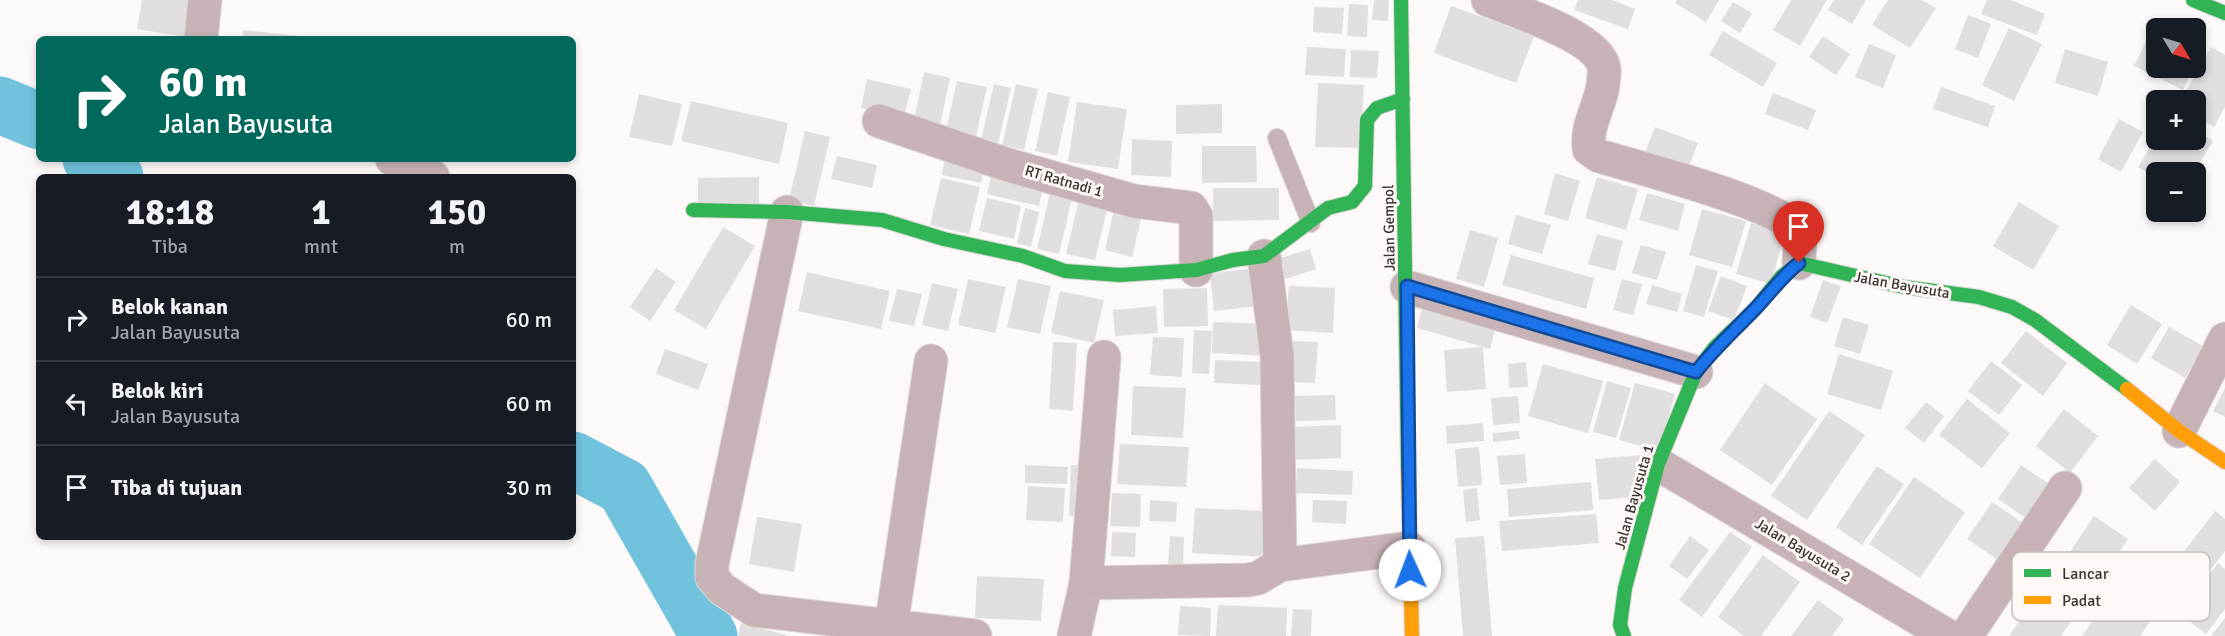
<!DOCTYPE html>
<html lang="id">
<meta charset="utf-8">
<style>
:root{--surface:#171b24;--page:#242831;--text:#f1f3f6;--muted:#9ea1a6;--line:#363941}
body{margin:0;font-family:Signika,sans-serif;background:var(--page);color:var(--text);height:100vh;display:flex;flex-direction:column;font-size:22px;white-space:nowrap}
*{box-sizing:border-box;margin:0}
p{font-size:20px;color:var(--muted)}
.icon{flex:none;width:33px;height:33px;fill:none;stroke:currentColor;stroke-width:2;stroke-linecap:round;stroke-linejoin:round}
.map{position:relative;flex:1;overflow:hidden}
.sheet{position:absolute;left:36px;top:174px;width:540px;height:366px;display:flex;flex-direction:column;background:var(--surface);border-radius:9px;box-shadow:0 3px 9px #0003}
.sheet>*{flex:none}
.banner{position:absolute;left:36px;top:36px;width:540px;height:126px;border-radius:9px;box-shadow:0 3px 9px #0003;background:#00695c;color:#fff;overflow:hidden}
.needle{width:39px;rotate:128deg}
.fabs{position:absolute;left:2146px;top:18px;display:grid;gap:12px}
.fabs a{display:grid;place-items:center;width:60px;height:60px;border-radius:9px;background:var(--surface);box-shadow:0 3px 9px #0003;font-size:30px}
.pin{position:absolute;display:grid;place-items:center;width:51px;height:51px;color:#fff;margin:-62px -26px;border-radius:50% 50% 50% 0;rotate:-45deg;box-shadow:0 0 6px #0007}
.pin .icon{rotate:45deg}
.me{position:absolute;width:66px;margin:-33px;rotate:358deg;stroke-linejoin:round;filter:drop-shadow(0 0 4px #0008)}
.turn{display:flex;align-items:center;gap:21px;height:126px;padding:0 24px;font-size:27px}
.turn .icon{width:78px;height:78px;stroke-width:2.5}
.turn b{display:block;font-size:42px;line-height:51px}
.eta{display:flex;justify-content:space-evenly;align-items:center;height:102px;text-align:center}
.eta b{font-size:36px;font-weight:700;line-height:42px}
ul{padding:0;list-style:none}
li{display:flex;align-items:center;gap:18px;height:84px;padding:0 24px;border-top:2px solid var(--line)}
li div{flex:1}
li b{display:block;font-size:22px}
li em{font-style:normal}
.map>svg:first-child{display:block}
.lines{fill:none;stroke-linecap:round;stroke-linejoin:round}
.river{stroke:#70c2dd;stroke-width:57}
.building{fill:#e1dee0}
.lane-casing{stroke:#d9d7d5;stroke-width:20}
.street-casing{stroke:#d9d7d5;stroke-width:35}
.fast-casing{stroke:#d9d7d5;stroke-width:16}
.slow-casing{stroke:#d9d7d5;stroke-width:16}
.lane{stroke:#c7b3b6;stroke-width:18}
.street{stroke:#c7b3b6;stroke-width:33}
.fast{stroke:#30b455;stroke-width:14}
.slow{stroke:#ff9f0a;stroke-width:14}
.route-casing{stroke:#114b97;stroke-width:15}
.route{stroke:#1a73e8;stroke-width:10}
.labels{text-anchor:middle;stroke-width:6;stroke-linejoin:round;paint-order:stroke}
.street-label{font-size:15px;fill:#3b3532;stroke:#fff8f6}
.key{fill:#fff8f6;stroke:#c4bebb;stroke-width:1.5}
.key-label{font-size:16px;fill:#3b3532}
</style>
<div class="map">
<svg width="2225" height="636" viewBox="0 0 2225 636">
<rect width="100%" height="100%" fill="#fdf9f8"/>
<g class="lines">
<path class="river" d="M0,105L39,121
M91,159L115,177
M573,460L624,487L709,636"/>
</g>
<path class="building" d="M142,0H199L193,38L137,29Z
M1374,0H1389L1388,21L1372,20Z
M1578,0H1612L1635,9L1628,29L1574,10Z
M1677,0H1719L1706,22L1675,3Z
M1791,0H1827L1800,46L1773,30Z
M1834,0H1866L1852,24L1828,10Z
M1888,0H1922L1936,8L1910,48L1872,25Z
M1987,0H2011L2045,14L2037,35L1981,14Z
M1733,2L1752,13L1740,33L1721,21Z
M1349,4L1368,5L1367,37L1347,36Z
M1451,6L1534,36L1516,83L1434,53Z
M1314,7L1344,8L1342,34L1313,32Z
M1968,15L1991,24L1978,58L1955,49Z
M2156,22L2169,28H2157V68H2194L2183,90L2134,66Z
M2009,28L2042,44L2014,101L1982,85Z
M243,30L309,37V39H242Z
M1723,31L1777,63L1763,87L1709,55Z
M1823,36L1850,54L1836,75L1809,57Z
M1869,44L1896,55L1883,88L1855,77Z
M1307,47L1346,49L1344,77L1305,75Z
M2211,47L2225,55V107L2214,127L2196,117V100H2181Z
M2065,49L2108,62L2098,96L2055,83Z
M1351,50L1379,51L1377,78L1350,77Z
M924,72L950,78L940,125L914,120Z
M867,79L911,89L904,117L861,108Z
M957,81L987,87L976,137L946,130Z
M1318,83L1364,85L1361,148L1315,147Z
M994,84L1011,88L998,144L981,140Z
M1016,84L1038,89L1024,150L1002,145Z
M1941,87L1995,106L1988,127L1933,109Z
M1048,92L1070,97L1057,156L1035,151Z
M1773,93L1816,110L1808,130L1765,114Z
M639,94L682,104L672,146L629,137Z
M691,101L788,123L779,164L681,141Z
M1077,102L1127,109L1118,169L1068,162Z
M1222,104V133L1176,134V105Z
M2119,119L2143,132L2121,172L2098,159Z
M1655,127L1698,143L1685,176L1642,161Z
M2196,130L2213,141L2194,172H2157V178L2138,167L2157,136V140H2196Z
M805,131L830,137L814,206L789,200Z
M1132,139L1172,141L1171,177L1131,175Z
M1202,146H1256L1257,182L1202,183Z
M837,156L877,165L872,188L831,179Z
M944,162L984,170L981,183L942,175Z
M992,172L1044,184L1039,206L987,194Z
M1555,173L1580,181L1568,221L1544,214Z
M759,177V206H698V178Z
M1597,177L1638,189L1626,230L1585,218Z
M941,178L980,187L969,234L930,225Z
M1052,185L1074,190L1059,254L1037,249Z
M1213,188H1279V220L1213,221Z
M1081,191L1110,198L1095,260L1066,254Z
M1647,193L1685,204L1678,231L1639,220Z
M987,198L1021,206L1014,239L979,231Z
M1116,200L1144,207L1132,257L1105,250Z
M2019,202L2059,226L2033,270L1993,246Z
M1025,208L1039,212L1031,247L1017,243Z
M1702,209L1746,221L1732,267L1689,255Z
M1516,215L1551,225L1542,254L1508,244Z
M1751,223L1785,233L1771,284L1736,274Z
M723,227L755,246L706,329L674,310Z
M1470,230L1498,238L1484,287L1456,279Z
M1597,234L1623,241L1615,271L1588,264Z
M1641,245L1666,252L1657,280L1632,273Z
M1310,249L1316,269L1283,280L1277,259Z
M1511,255L1594,278L1586,309L1502,285Z
M1696,265L1718,271L1704,317L1683,311Z
M1261,267L1265,305L1214,311L1210,274Z
M656,268L676,282L650,321L630,307Z
M807,272L890,291L881,329L798,311Z
M1721,276L1747,286L1734,320L1708,311Z
M968,279L1006,287L995,333L958,325Z
M1018,279L1051,286L1040,334L1007,327Z
M1622,279L1642,284L1633,315L1613,310Z
M1823,280L1841,286L1827,323L1810,317Z
M932,283L958,289L948,331L922,325Z
M1652,285L1682,294L1677,312L1646,304Z
M1289,286L1335,288L1333,333L1286,330Z
M1207,288L1208,326L1164,327L1163,289Z
M897,289L922,294L914,326L889,321Z
M1060,291L1104,300L1094,343L1051,333Z
M1424,302L1497,322L1490,349L1417,328Z
M2131,305L2162,324L2137,364L2107,345Z
M1156,306L1158,333L1115,336L1113,310Z
M1843,317L1869,325L1860,354L1834,346Z
M1213,322L1270,324L1268,356L1212,353Z
M2169,327L2203,346L2185,378L2151,358Z
M1194,330L1212,331L1209,374L1192,373Z
M2026,331L2067,363L2043,396L2001,363Z
M1153,337L1184,338L1182,377L1150,375Z
M1293,341L1318,342L1315,383L1290,382Z
M1053,342L1077,343L1073,411L1049,409Z
M1483,347L1486,389L1447,392L1444,350Z
M665,349L708,364L698,390L656,374Z
M1839,354L1893,371L1881,410L1827,394Z
M1215,360L1263,362L1262,385L1214,383Z
M1991,361L2022,385L1999,415L1968,391Z
M1526,362L1528,387L1509,388L1508,364Z
M1543,364L1603,381L1588,433L1528,416Z
M1607,381L1631,388L1616,438L1593,432Z
M1635,383L1675,394L1659,451L1619,440Z
M1765,383L1817,419L1772,485L1720,450Z
M1133,386L1186,388L1183,438L1131,435Z
M2225,388V417L2213,411Z
M1335,395L1336,420L1296,421L1295,396Z
M1518,396L1520,423L1493,425L1491,398Z
M1967,399L2010,433L1982,468L1939,435Z
M1926,402L1944,416L1924,443L1905,428Z
M2064,409L2098,436L2070,473L2036,446Z
M1829,411L1865,435L1807,520L1771,496Z
M1483,423L1484,441L1447,444L1446,426Z
M1341,425V458L1294,460V427Z
M1519,431L1520,439L1493,442V433Z
M1120,444L1189,447L1186,487L1117,484Z
M1479,447L1482,485L1458,487L1455,449Z
M1525,454L1527,483L1500,485L1497,456Z
M1643,455L1646,496L1599,500L1595,459Z
M2155,459L2180,482L2155,511L2129,488Z
M1025,465L1068,467L1067,484L1025,483Z
M1071,465L1091,466L1088,517L1069,516Z
M2021,465L2052,486L2029,520L1998,499Z
M1877,466L1904,484L1862,545L1836,527Z
M1297,468L1353,471L1352,495L1296,493Z
M1914,477L1965,512L1920,578L1869,544Z
M1591,482L1593,510L1509,517L1507,489Z
M1028,486L1065,488L1063,522L1026,520Z
M1477,488L1480,520L1466,522L1463,490Z
M1112,493L1141,494L1140,527L1110,526Z
M1150,500L1177,502L1176,522L1149,521Z
M1313,500L1347,501L1346,524L1312,522Z
M1992,502L2023,523L1998,560L1967,539Z
M1195,508L1268,511L1265,557L1192,553Z
M2215,511L2225,519V551L2198,586L2173,566Z
M1596,514L1599,543L1502,551L1499,521Z
M2094,516L2128,539L2104,575L2070,552Z
M757,517L802,524L794,572L749,564Z
M1112,532L1136,533L1135,557L1111,556Z
M1730,532L1752,547L1702,617L1679,600Z
M1170,536L1184,537L1183,566L1168,565Z
M1484,536L1492,636H1463L1455,538Z
M1690,536L1709,550L1687,579L1669,566Z
M1763,555L1800,582L1761,636H1744L1718,617Z
M2218,563L2225,569V609L2206,634L2179,613Z
M2124,575L2164,601L2140,636H2082Z
M977,576L1044,579L1041,621L975,618Z
M2036,596L2072,620L2061,636H2009Z
M1818,600L1844,619L1832,636H1791Z
M1218,605L1287,608L1286,636H1216Z
M1180,606L1211,608L1210,636L1178,635Z
M1293,609L1312,610L1311,636H1291Z
M2225,618V636H2211Z
M741,623L786,635V636H738Z"/>
<g class="lines">
<g class="lane-casing">
<path id="lane" d="M1277,138L1311,223"/>
</g>
<g class="street-casing">
<path id="street" d="M1488,0C1515,11 1599,37 1604,68C1605,73 1603,81 1603,86C1599,108 1586,126 1589,149L1599,156C1636,167 1779,203 1797,231C1802,239 1799,253 1799,263
M201,39L205,0
M879,121L1005,164L1134,201L1191,208L1196,216V270
M392,159L433,177
M787,212L712,564V577L722,589L754,610L975,636
M1264,256L1277,356L1280,565
M1407,287L1696,372
M2179,431L2225,339
M1658,464L1948,636
M1086,583L1248,580L1258,578L1280,565L1409,548
M891,627L931,361
M1074,636L1086,583L1104,357
M1966,636L2065,488"/>
</g>
<g class="fast-casing">
<path id="fast" d="M1401,0L1408,472
M2193,0L2225,13
M693,210L787,212L882,220L944,239L1023,256L1065,271L1120,275L1196,270L1233,260L1264,256L1328,208L1352,202L1365,186L1367,120L1377,108L1403,99
M1624,636L1620,625L1625,588L1658,464L1696,372L1715,347L1755,309L1782,276L1799,263L1904,287L1979,297L2012,307L2035,320L2127,389"/>
</g>
<g class="slow-casing">
<path id="slow" d="M2127,389L2179,431L2225,462
M1408,472L1412,636"/>
</g>
<use href="#lane" class="lane"/>
<use href="#street" class="street"/>
<use href="#fast" class="fast"/>
<use href="#slow" class="slow"/>
</g>
<g class="lines">
<g class="route-casing">
<path id="route" d="M1410,570L1407,286L1696,372C1714,349 1734,331 1754,310C1769,295 1781,277 1799,263"/>
</g>
<use href="#route" class="route"/>
</g>
<g class="labels">
<g class="street-label">
<text transform="translate(1064 181) rotate(16)" y="5">RT Ratnadi 1</text>
<text transform="translate(1389 228) rotate(-91)" y="5">Jalan Gempol</text>
<text transform="translate(1902 285) rotate(10)" y="5">Jalan Bayusuta</text>
<text transform="translate(1634 497) rotate(-74)" y="5">Jalan Bayusuta 1</text>
<text transform="translate(1803 550) rotate(31)" y="5">Jalan Bayusuta 2</text>
</g>
</g>
<rect x="2012" y="552" width="198" height="69" rx="9" class="key"/>
<rect x="2024" y="569" width="27" height="8" fill="#30b455"/>
<rect x="2024" y="596" width="27" height="8" fill="#ff9f0a"/>
<g class="key-label">
<text x="2062" y="579">Lancar</text>
<text x="2062" y="606">Padat</text>
</g>
</svg>
<div class="fabs">
<a><svg class="needle" viewBox="-14 -14 28 28"><path d="M0-13l5 13h-10z" fill="#e53935"/><path d="M0 13l5-13h-10z" fill="#9ea1a6"/></svg></a>
<a>+</a>
<a>−</a>
</div>
<div class="pin" style="left:1799px;top:263px;background:#d93025"><svg class="icon" aria-label="arrive" viewBox="0 0 24 24"><path d="M6 21V4h12l-3 4 3 4H6"/></svg></div>
<svg class="me" style="left:1410px;top:570px" viewBox="-20 -20 40 40"><circle r="19" fill="#fff"/><path d="M0-13L10 11 0 6-10 11z" fill="#1a73e8"/></svg>
<div class="banner">
<div class="turn"><svg class="icon" aria-label="right" viewBox="0 0 24 24"><path d="M7 20v-9h11M14 6l5 5-5 5"/></svg><div><b>60 m</b>Jalan Bayusuta</div></div>
</div>
<section class="sheet">
<div class="eta">
<div><b>18:18</b><p>Tiba</p></div>
<div><b>1</b><p>mnt</p></div>
<div><b>150</b><p>m</p></div>
</div>
<ul>
<li><svg class="icon" aria-label="right" viewBox="0 0 24 24"><path d="M7 20v-9h11M14 6l5 5-5 5"/></svg><div><b>Belok kanan</b><p>Jalan Bayusuta</p></div><em>60 m</em></li>
<li><svg class="icon" aria-label="left" viewBox="0 0 24 24"><path d="M17 20v-9H6M10 6l-5 5 5 5"/></svg><div><b>Belok kiri</b><p>Jalan Bayusuta</p></div><em>60 m</em></li>
<li><svg class="icon" aria-label="arrive" viewBox="0 0 24 24"><path d="M6 21V4h12l-3 4 3 4H6"/></svg><div><b>Tiba di tujuan</b></div><em>30 m</em></li>
</ul>
</section>
</div>
